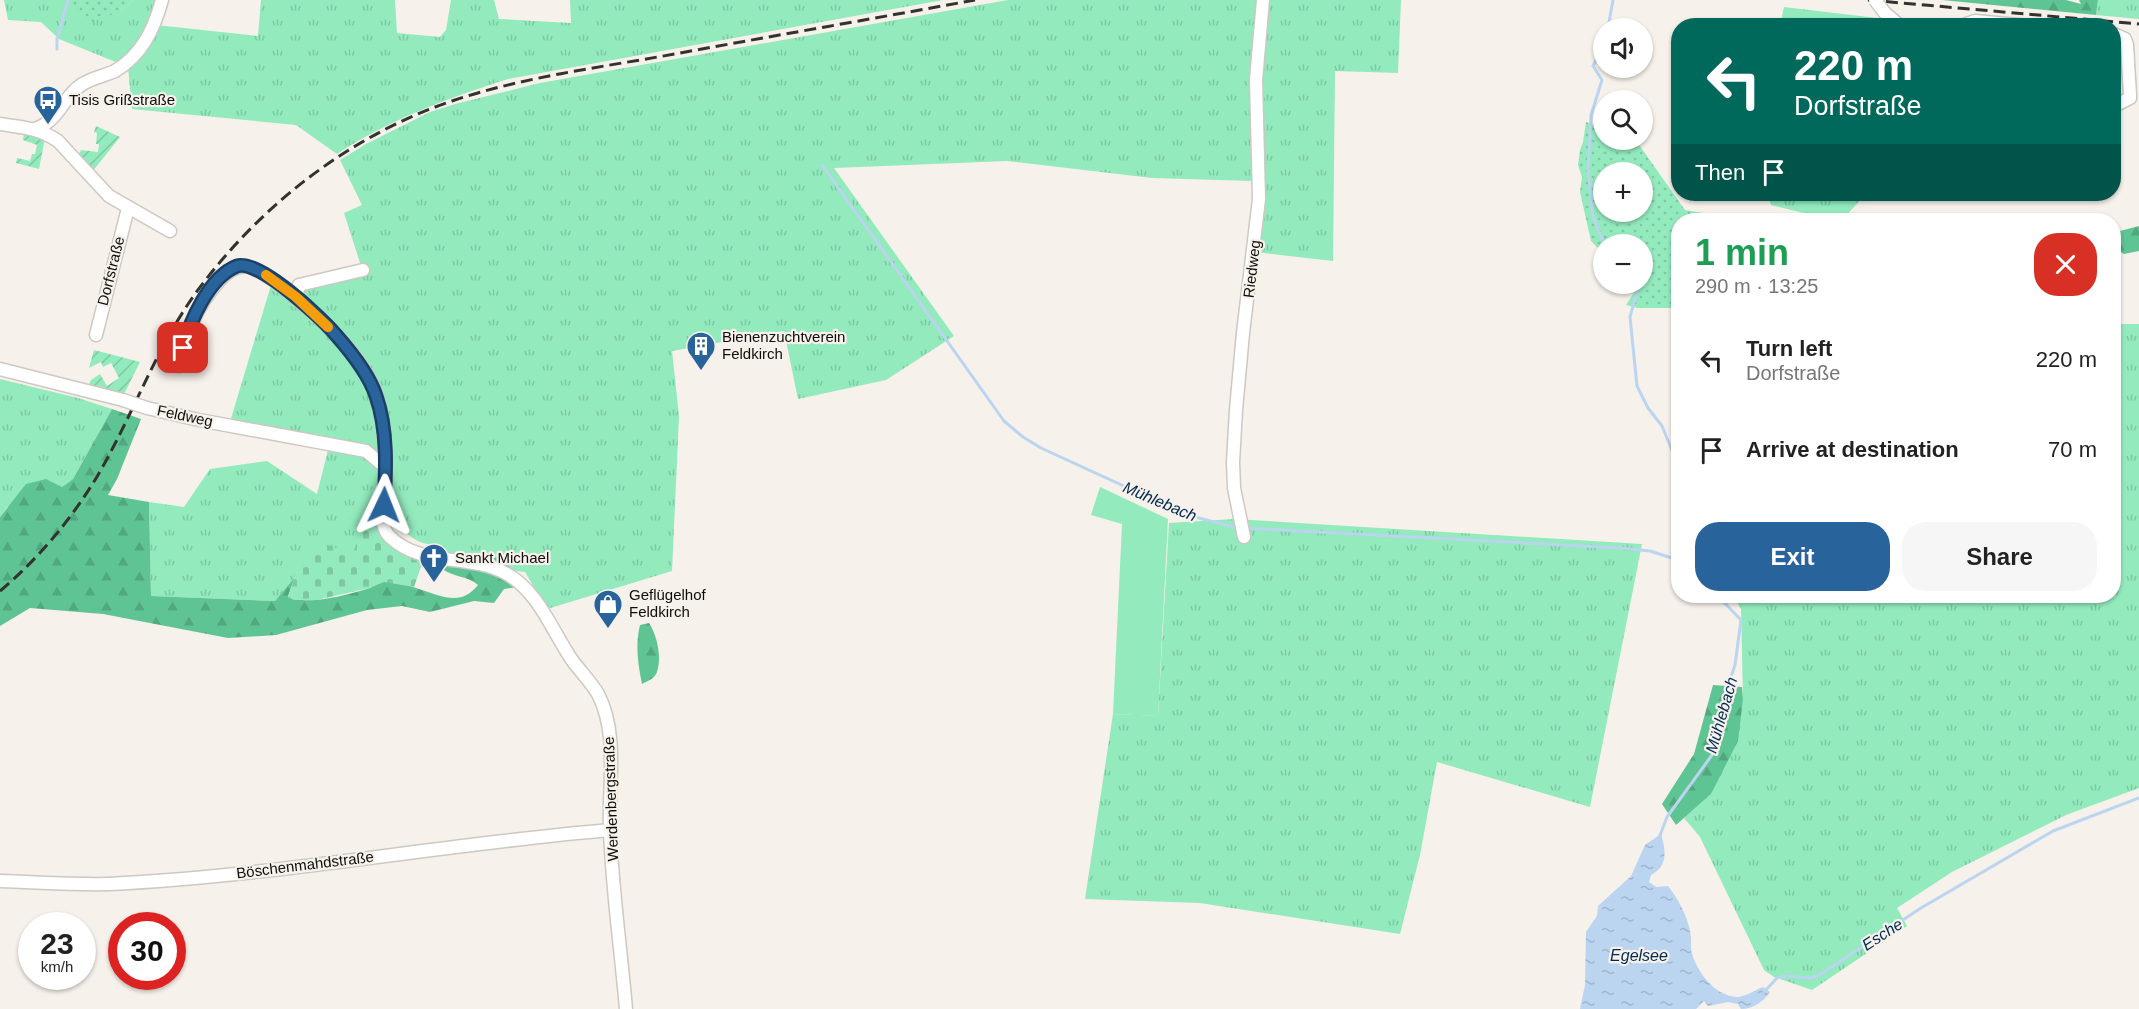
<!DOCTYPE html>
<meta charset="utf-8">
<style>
:root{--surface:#fff;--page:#f6f6f6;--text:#222;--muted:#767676;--accent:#29639b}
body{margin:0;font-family:Helvetica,sans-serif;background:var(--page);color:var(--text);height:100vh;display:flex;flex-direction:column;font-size:22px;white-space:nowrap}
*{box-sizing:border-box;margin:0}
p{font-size:20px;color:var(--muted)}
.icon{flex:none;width:33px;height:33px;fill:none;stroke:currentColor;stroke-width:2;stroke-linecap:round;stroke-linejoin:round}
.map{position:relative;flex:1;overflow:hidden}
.drawer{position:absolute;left:1671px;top:213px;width:450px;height:390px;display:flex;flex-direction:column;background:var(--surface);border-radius:24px;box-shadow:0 2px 4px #0004}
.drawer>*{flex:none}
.hud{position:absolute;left:1671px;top:18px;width:450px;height:183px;border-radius:24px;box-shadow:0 2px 4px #0004;background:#00695c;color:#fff;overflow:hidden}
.controls{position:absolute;left:1593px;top:18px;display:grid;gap:12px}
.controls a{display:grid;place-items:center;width:60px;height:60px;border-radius:50%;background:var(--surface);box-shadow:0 2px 4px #0004;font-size:30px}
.speed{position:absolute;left:18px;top:912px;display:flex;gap:12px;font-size:30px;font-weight:700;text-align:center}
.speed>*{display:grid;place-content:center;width:78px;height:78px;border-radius:50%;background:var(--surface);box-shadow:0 2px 4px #0004;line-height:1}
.speed small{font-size:15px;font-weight:400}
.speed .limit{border:9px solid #d22;background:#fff;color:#111}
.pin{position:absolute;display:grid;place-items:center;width:51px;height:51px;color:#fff;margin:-26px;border-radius:12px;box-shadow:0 3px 9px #0006}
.me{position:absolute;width:66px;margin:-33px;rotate:2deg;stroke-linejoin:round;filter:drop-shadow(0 0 4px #0008)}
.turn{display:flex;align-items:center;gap:21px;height:126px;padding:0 24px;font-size:27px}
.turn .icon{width:78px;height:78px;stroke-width:2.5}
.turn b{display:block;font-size:42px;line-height:51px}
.then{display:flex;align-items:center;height:57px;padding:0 24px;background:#0003;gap:12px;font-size:22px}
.round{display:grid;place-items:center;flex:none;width:63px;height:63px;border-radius:24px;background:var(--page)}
.head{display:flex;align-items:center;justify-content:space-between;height:102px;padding:0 24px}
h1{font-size:36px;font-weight:700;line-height:45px;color:#1e9e55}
.primary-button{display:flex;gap:12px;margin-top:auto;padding:12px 24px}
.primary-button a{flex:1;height:69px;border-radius:24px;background:var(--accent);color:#fff;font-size:24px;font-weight:700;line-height:69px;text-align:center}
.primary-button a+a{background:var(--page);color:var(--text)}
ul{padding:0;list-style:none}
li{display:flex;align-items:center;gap:18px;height:90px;padding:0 24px}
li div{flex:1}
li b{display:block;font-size:22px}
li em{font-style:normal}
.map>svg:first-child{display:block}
.grass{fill:url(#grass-tufts)}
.forest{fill:url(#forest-firs)}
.cemetery{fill:url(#cemetery-stones)}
.park{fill:url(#park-dots);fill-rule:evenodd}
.garden{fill:url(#garden-furrows)}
.pitch{fill:#92eabd}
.water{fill:url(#water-ripples)}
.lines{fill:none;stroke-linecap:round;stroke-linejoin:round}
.stream{stroke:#bbd4f0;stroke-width:3}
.minor-casing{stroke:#cdc8c2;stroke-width:15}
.minor{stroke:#fff;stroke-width:12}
.rail{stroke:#33322f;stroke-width:3;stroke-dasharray:12 6;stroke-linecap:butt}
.minor-bridge-casing{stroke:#cdc8c2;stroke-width:15;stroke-linecap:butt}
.minor-bridge{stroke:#fff;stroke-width:12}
.route-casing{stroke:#1b4065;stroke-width:15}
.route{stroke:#29639b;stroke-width:10}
.slow{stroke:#f59e0b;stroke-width:10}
.labels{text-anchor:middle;stroke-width:4.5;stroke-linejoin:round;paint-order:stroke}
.poi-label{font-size:15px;fill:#0e0d0b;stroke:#f6f1ea;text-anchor:start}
.street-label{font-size:15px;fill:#0e0d0b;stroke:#f6f1ea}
.water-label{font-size:16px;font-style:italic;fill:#002a55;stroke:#f6f1ea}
</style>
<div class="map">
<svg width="2139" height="1009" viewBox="0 0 2139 1009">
<defs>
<pattern id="grass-tufts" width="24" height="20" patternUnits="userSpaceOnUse" patternTransform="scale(1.5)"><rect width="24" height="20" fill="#92eabd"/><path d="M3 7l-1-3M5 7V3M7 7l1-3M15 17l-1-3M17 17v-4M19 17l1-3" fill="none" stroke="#7dc8a1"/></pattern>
<pattern id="forest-firs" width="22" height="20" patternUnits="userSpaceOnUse" patternTransform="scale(1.5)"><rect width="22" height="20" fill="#5fc494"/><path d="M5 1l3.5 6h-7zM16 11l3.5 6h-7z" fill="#51a77e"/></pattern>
<pattern id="cemetery-stones" width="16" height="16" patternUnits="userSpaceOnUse" patternTransform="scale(1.5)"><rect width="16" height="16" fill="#92eabd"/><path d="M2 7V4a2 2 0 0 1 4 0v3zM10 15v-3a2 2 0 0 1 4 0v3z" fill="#7dc8a1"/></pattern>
<pattern id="park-dots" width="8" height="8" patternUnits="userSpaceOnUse" patternTransform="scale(1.5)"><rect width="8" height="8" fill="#92eabd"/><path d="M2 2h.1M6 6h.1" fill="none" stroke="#7dc8a1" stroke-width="1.8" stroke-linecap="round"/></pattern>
<pattern id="garden-furrows" width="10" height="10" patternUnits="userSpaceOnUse" patternTransform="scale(1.5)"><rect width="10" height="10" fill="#92eabd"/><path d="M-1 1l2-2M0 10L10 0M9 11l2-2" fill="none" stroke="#7dc8a1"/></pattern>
<pattern id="water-ripples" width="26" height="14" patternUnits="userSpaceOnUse" patternTransform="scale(1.5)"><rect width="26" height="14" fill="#bbd4f0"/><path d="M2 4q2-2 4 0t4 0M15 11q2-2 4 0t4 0" fill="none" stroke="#a0b5cc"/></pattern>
</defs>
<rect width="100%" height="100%" fill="#f6f1ea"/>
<path class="grass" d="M4,0H67L68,5L121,11L133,0H162L156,25L258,36L261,0H395L397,33L440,37L446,30L451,0H494L499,19L571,23L570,0H943L508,79C449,98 390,119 337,154L296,125L132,109L128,67L59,39L41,22L8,20Z
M1008,0H1401L1398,73L1335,71L1333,261L1254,252L1252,181L1152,178L1007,161L834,168L954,336L886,380L798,399L784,331L672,351L679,416L672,571L547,609L525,572L510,570L427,551L428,544C420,543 416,540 410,536C392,524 394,518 394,498L388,497L353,554L299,565L295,577L275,601L151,596L149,502L184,507L210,469L267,461L317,494L330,442L230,422L272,282L294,297L300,286L362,269L344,213L362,205L340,160L366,144L430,112L455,104L540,83Z
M2098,0H2139V19L2096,15Z
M1784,7L1877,18L1887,25H1780Z
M2114,41C2125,54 2121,79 2117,95L2114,96Z
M1768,194H1866L1842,220H1833L1771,205Z
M2114,324H2139V788L2066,815L1952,872L1897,908L1907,926L1812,990L1774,977L1764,970L1700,837L1684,818L1711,794L1743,699L1741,609L1733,596H2114Z
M0,379L78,398L112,409L73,479L62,487L7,507L0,517Z
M1234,519L1642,544L1590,807L1437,762L1420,855L1400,934L1200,903L1085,899L1113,714L1158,716L1169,523Z"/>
<path class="forest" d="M1942,0H2066L2081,4L2079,0H2098L2096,15Z
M2139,226V251L2124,254L2114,248V236L2116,232Z
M112,409L141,419L117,479L108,495L149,502L151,596L275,601L295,577L288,596C306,607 350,594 370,588C374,586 378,583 383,582C398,579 422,591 437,595C454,600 466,600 478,585C468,576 453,577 442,569L444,560L505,557L517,587L504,589L494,603L474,601L430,612L402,606L367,610L276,635L228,638L103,614L30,608L0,626V517L26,484L46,479L62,487L73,479Z
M649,623C657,635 662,657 657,672C655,678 648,681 642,684C638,664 635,646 640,625Z
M1713,685L1742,687L1743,699L1738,741L1711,794L1676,825L1662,804L1694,754Z"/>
<path class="cemetery" d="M384,490L381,523L402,547L423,561L414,587L384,582L369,588L317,600H294L288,597L299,565L325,544L353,554L364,519Z"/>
<path class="park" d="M67,0H133L121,11L92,22L68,5Z
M1586,122L1603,129L1604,140H1630L1637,142L1685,210L1738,219L1678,220V308H1637L1626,305L1635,291V284H1642V244H1604L1603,253L1591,241L1580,192L1582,177L1578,165L1580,150L1583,142ZM1604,172H1642V212H1604Z"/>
<path class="garden" d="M96,126L120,137L92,172L77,158L81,150L98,152L99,144H96L97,133L94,132Z
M24,132L45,138L39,169L16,163L17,158L30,161L32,154H35L37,145L23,140Z
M94,350L140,362L124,394L88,386L91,380L100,374L107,386L119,378L111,363L103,367L101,362L89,368Z"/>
<path class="pitch" d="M1100,487L1168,519L1158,716L1113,714L1122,524L1091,515Z"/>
<path class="water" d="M1661,834C1666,851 1668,866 1651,875L1649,882L1656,887L1668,886C1678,899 1687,915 1690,931C1692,939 1690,947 1692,954C1698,973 1715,996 1737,997C1745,997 1755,990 1763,987L1770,992C1763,1002 1753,1009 1741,1009L1738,1004L1728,1002L1708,1006L1704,1001L1696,1009H1580L1585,985L1586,932L1597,916L1598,906L1631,876L1645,845Z"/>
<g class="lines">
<path class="stream" d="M1608,28L1613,0
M1604,44L1593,66L1602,80L1591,115L1588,170L1593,217L1604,244
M57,49V39L68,0
M822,165L1004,421L1023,437L1041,448L1187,515L1238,528
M1639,284L1630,317L1637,386L1648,408L1662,426L1678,465
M1244,528L1620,548L1650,551L1678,560
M1659,838L1667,817L1712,755L1725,695L1735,665L1741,620L1718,596
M1764,992L1777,978L1785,976L1811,978L1821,974L1921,908L2053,831L2139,798"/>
<g class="minor-casing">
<path id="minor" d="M1961,26L1975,21L2029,26
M2114,34L2125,39L2127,45L2130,95V98L2114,106
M0,124C24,128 37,127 58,141L109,196L170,231
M35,129C60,120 62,98 81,85C91,78 104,76 115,71C142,55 154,29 162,0
M296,297L299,285L363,270
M96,335L128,208
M179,366C188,332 194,309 219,281C238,260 251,264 273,280C309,307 363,353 377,397C385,425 386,457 385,487C385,498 381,513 383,523C384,528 387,534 390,537C421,567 470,554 505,573C538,590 552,631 572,660C580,671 591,682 598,694C619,734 608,786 610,830C612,889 621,950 626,1009
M0,369L123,400
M147,408L199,420L366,451L385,467
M1244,537L1234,488L1233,462L1236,410L1243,333L1259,199L1256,80L1263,0
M0,881C36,882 73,885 109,884C277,876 442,844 610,830"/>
</g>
<use href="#minor" class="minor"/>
<path class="rail" d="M1868,0L2139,24
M0,591C38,559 69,522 95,480C134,415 157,342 204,282C267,200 354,134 452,101C526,76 604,67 680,53C778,35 877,18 975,0"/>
<g class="minor-bridge-casing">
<path id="minor-bridge" d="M1875,0L1885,13L1900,26
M123,400L147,408"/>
</g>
<use href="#minor-bridge" class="minor-bridge"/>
</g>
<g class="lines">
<g class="route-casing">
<path id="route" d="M183,348C190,321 209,277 237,266C258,258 323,319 336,335C351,352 369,374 376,396C388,430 386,470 384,505"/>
</g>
<use href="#route" class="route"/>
<path class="slow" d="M266,275L296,297L328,327"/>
</g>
<defs>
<g id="bus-pin" transform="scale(1.5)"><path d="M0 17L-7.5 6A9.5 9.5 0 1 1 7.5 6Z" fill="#29639b" stroke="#f6f1ea"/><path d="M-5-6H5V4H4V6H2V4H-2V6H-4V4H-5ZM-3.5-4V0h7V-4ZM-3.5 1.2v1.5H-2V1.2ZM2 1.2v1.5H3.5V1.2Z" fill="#fff"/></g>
<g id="building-pin" transform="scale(1.5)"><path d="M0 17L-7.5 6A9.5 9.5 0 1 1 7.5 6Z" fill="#29639b" stroke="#f6f1ea"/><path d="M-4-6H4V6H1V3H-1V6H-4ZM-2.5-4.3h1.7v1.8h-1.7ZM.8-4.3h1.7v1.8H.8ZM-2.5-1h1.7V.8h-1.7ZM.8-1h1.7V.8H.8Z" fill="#fff"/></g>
<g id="church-pin" transform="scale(1.5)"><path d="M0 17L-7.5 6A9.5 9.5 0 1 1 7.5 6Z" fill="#29639b" stroke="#f6f1ea"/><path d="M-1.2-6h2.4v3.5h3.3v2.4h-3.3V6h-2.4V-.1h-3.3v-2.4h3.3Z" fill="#fff"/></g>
<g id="shop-pin" transform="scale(1.5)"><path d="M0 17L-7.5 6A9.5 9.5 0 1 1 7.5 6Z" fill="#29639b" stroke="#f6f1ea"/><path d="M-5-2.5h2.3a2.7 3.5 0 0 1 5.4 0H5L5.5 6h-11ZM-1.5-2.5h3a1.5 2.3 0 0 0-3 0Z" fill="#fff"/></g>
</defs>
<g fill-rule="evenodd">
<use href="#bus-pin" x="48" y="100"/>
<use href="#building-pin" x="701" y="346"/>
<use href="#church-pin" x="434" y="558"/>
<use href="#shop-pin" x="608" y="604"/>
</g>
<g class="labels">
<g class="poi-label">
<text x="69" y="105">Tisis Grißstraße</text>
<text x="722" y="342">Bienenzuchtverein<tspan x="722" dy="17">Feldkirch</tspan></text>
<text x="455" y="563">Sankt Michael</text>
<text x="629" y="600">Geflügelhof<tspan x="629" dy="17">Feldkirch</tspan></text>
</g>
<g class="street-label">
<text transform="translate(1252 269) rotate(-83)" y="5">Riedweg</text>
<text transform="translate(111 271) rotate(-76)" y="5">Dorfstraße</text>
<text transform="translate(185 416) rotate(12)" y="5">Feldweg</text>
<text transform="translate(611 799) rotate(-92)" y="5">Werdenbergstraße</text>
<text transform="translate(305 865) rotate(-7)" y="5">Böschenmahdstraße</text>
</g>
<g class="water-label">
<text transform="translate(1160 501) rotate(23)" y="6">Mühlebach</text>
<text transform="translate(1721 715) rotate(-74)" y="6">Mühlebach</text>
<text transform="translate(1882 934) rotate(-33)" y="6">Esche</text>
<text x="1639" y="961">Egelsee</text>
</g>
</g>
</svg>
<div class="controls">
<a><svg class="icon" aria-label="sound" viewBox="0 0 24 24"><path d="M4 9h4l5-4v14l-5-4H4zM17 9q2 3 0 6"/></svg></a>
<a><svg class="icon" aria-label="search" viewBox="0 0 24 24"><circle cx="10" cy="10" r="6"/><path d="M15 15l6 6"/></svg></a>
<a>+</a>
<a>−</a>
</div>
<div class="speed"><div>23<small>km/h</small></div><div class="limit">30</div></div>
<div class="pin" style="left:183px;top:348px;background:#d93025"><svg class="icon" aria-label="arrive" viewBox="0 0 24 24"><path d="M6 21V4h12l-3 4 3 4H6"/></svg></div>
<svg class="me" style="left:384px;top:505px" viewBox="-20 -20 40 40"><path d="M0-17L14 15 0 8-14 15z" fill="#29639b" stroke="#fff" stroke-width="4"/></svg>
<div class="hud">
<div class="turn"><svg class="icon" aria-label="left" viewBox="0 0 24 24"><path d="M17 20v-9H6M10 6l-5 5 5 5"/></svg><div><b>220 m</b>Dorfstraße</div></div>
<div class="then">Then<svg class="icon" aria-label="arrive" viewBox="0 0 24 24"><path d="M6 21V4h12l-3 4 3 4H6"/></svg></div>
</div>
<section class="drawer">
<div class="head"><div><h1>1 min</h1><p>290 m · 13:25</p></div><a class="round" style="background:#d93025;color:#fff"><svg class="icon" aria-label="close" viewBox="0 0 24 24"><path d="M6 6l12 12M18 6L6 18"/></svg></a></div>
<ul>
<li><svg class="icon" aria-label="left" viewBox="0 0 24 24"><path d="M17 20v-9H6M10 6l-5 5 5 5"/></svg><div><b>Turn left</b><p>Dorfstraße</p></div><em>220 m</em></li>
<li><svg class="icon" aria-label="arrive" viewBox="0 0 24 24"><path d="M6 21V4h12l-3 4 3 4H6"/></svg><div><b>Arrive at destination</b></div><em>70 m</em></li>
</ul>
<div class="primary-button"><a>Exit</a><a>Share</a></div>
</section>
</div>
